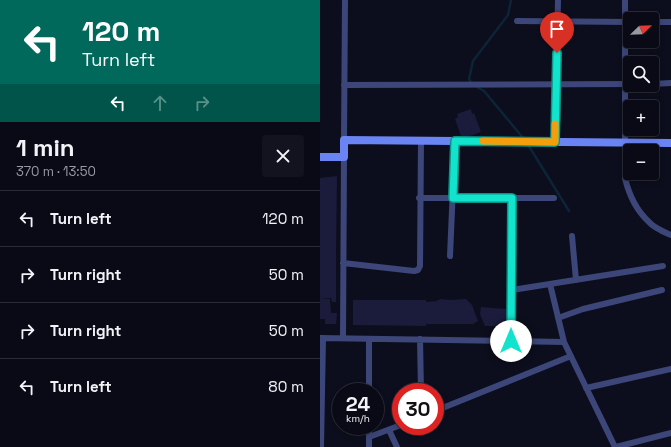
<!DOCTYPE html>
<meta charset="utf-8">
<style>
:root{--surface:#0a0a16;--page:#13131f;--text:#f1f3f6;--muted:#999aa1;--line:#2a2b35}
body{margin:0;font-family:"Space Grotesk",sans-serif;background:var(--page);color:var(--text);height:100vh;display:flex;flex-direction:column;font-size:15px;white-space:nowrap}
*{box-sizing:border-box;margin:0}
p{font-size:13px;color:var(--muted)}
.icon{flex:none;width:22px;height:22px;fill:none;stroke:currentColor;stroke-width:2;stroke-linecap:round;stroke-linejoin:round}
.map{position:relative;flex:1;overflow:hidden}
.drawer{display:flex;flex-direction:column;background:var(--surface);width:320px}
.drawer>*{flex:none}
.guide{background:#00695c;color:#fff;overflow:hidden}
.needle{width:26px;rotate:67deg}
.controls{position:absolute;left:303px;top:12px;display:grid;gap:8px}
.controls a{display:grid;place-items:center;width:36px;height:36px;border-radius:4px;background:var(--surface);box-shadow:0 2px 6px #0003,0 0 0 1px var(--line);font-size:20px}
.speed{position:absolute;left:12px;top:383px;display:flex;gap:8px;font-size:20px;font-weight:700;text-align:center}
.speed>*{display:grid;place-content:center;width:52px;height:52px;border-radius:50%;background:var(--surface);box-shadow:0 2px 6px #0003,0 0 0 1px var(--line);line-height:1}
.speed small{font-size:10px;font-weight:400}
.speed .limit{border:6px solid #d22;background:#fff;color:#111}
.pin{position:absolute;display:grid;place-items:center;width:34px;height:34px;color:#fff;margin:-41px -17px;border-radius:50% 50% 50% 0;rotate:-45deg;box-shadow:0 0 4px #0007}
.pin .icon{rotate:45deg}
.me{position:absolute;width:44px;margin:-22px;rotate:0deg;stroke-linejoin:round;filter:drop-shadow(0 0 3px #0008)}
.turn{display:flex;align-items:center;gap:14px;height:84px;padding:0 16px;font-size:18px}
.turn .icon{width:52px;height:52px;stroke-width:2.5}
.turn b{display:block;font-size:28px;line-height:34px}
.lanes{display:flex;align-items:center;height:38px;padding:0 16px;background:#0003;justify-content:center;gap:20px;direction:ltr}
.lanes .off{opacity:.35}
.round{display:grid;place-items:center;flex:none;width:42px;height:42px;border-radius:4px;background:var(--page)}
.head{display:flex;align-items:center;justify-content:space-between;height:68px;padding:0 16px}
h1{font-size:24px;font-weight:800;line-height:30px}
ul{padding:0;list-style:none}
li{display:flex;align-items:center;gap:12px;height:56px;padding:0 16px;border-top:1px solid var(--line)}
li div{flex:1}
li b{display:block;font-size:15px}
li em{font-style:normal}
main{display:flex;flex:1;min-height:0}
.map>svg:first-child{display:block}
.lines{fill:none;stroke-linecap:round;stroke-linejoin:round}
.stream{stroke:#0c2437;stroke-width:2.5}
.building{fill:#1b1b3c}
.street{stroke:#3c4678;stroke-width:6}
.secondary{stroke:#6b84f4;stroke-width:8}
.route-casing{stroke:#0b9485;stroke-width:10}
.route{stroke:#11e3cd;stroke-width:7}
.slow{stroke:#f59e0b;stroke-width:7}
</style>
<main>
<section class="drawer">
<div class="guide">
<div class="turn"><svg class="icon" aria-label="left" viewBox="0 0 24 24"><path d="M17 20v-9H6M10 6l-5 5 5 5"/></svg><div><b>120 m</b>Turn left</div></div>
<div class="lanes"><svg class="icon" aria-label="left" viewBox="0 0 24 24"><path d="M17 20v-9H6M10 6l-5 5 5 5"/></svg><svg class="icon off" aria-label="ahead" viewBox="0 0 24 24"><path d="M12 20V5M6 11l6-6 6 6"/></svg><svg class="icon off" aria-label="right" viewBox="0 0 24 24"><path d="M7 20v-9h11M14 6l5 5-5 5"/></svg></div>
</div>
<div class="head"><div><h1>1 min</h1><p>370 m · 13:50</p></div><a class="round"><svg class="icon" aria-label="close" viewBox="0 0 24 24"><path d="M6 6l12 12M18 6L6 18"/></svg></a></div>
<ul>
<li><svg class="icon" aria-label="left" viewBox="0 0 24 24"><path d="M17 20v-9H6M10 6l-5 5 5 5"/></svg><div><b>Turn left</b></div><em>120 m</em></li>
<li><svg class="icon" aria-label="right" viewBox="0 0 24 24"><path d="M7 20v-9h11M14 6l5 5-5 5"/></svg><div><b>Turn right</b></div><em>50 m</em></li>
<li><svg class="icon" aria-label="right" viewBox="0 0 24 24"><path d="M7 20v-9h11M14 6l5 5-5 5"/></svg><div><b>Turn right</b></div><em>50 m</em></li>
<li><svg class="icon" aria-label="left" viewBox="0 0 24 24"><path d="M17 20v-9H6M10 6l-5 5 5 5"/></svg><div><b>Turn left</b></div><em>80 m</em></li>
</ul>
</section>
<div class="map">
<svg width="351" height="447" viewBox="0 0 351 447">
<rect width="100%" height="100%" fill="#0d0e1d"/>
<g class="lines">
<path class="stream" d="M151,83L149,79L153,61L188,15L191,0
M157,87L164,91L204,139
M207,143L249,211"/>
</g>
<path class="building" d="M151,109L152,114L154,113L161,132L142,139L135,119L138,117L137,114Z
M17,176L16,251V302H12L11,298L0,299V178Z
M0,299H10L11,313H17L16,324H5V319H0Z
M120,299L131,300L146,299L152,305L158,321L153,324H106V326L33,325V300H106V302L117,301Z
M161,307L186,309V326H165L160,314Z"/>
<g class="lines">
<path class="street" d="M305,0V178C309,195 316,210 329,222C334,228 344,232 351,235
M197,21L310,22
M332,22H351
M332,84L351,83
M24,85L310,84
M24,140L25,0
M235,142L238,0
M99,198H234
M252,236L256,280
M130,256L135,141
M23,263L94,271L98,270L100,266L101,141
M230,284L244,342L295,447
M192,290L343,266
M238,318L263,309L342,290
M0,338L244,342
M23,338L24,157
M49,339V392
M100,339L101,392
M191,341L192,198
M266,388L351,369
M115,411L251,356
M49,426V447
M69,430L77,447
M49,437L81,425
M1,447L3,338
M296,447L351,433"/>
<path class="secondary" d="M0,157H24V140L351,143"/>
</g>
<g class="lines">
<g class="route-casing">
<path id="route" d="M191,341L192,198H133L135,141L235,142L237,53"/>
</g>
<use href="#route" class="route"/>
<path class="slow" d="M163,141L235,142V124"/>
</g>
</svg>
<div class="controls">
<a><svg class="needle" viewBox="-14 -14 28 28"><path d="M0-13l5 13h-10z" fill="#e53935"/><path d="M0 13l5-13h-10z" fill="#999aa1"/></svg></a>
<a><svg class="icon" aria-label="search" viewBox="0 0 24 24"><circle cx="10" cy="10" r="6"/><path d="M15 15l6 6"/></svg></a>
<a>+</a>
<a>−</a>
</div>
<div class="speed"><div>24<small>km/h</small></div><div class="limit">30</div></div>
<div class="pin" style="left:237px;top:53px;background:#d93025"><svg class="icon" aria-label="arrive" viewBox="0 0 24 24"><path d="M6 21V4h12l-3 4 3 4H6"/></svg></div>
<svg class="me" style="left:191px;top:341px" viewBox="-20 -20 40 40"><circle r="19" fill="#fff"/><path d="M0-13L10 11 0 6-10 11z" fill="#11e3cd"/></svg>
</div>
</main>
